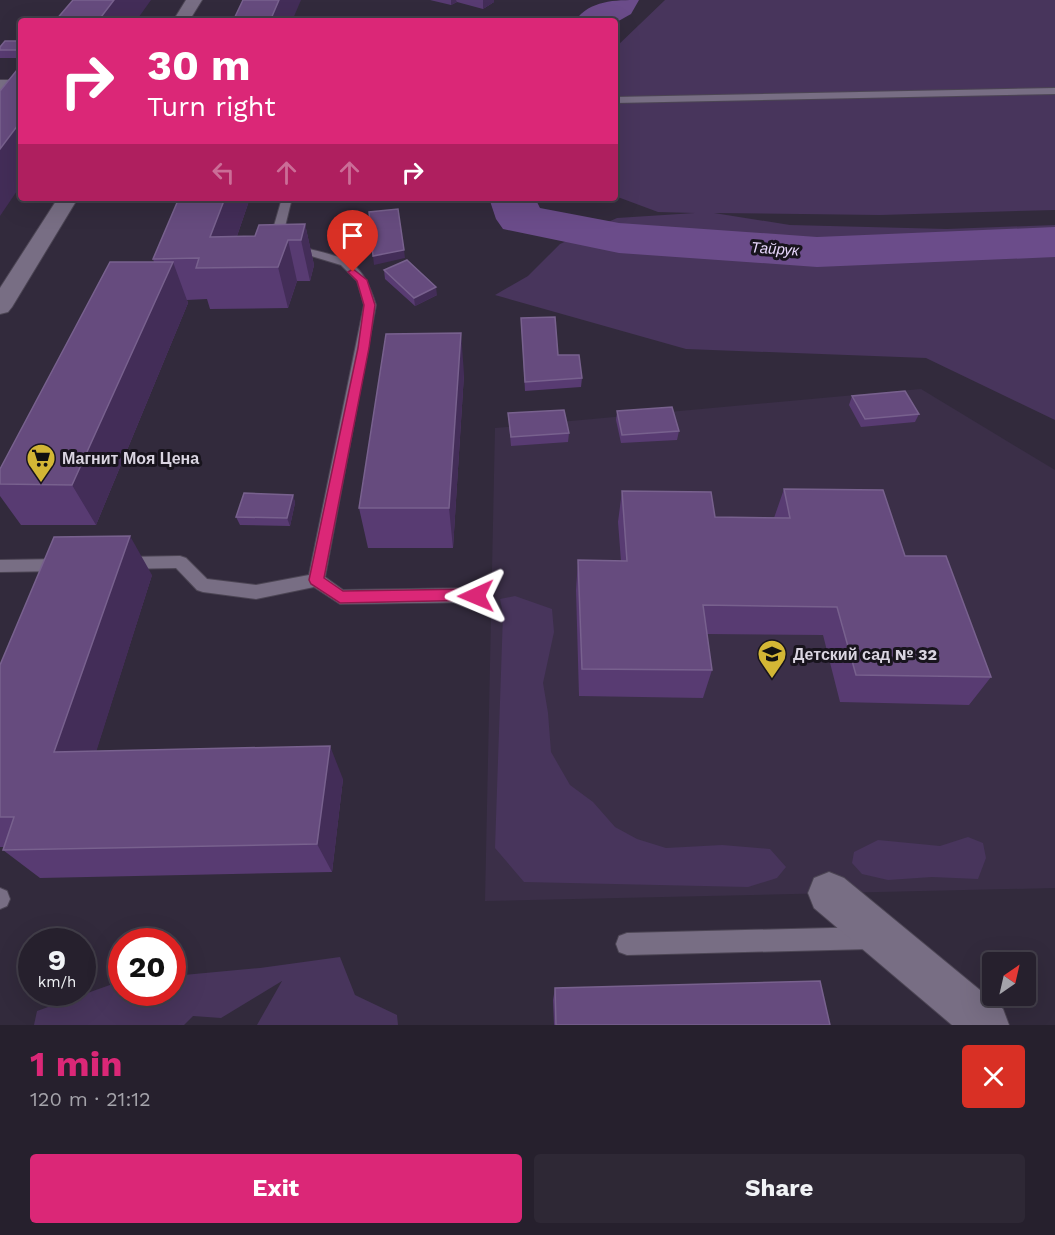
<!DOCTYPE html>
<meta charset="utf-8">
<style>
:root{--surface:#26202d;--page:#2e2835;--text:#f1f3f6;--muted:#a4a3aa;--line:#423e49;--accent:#db2777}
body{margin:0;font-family:"Work Sans",sans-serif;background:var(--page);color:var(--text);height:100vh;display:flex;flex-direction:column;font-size:22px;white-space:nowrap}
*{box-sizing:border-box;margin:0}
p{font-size:20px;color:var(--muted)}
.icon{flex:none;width:33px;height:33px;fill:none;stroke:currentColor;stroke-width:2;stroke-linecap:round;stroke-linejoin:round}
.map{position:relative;height:1025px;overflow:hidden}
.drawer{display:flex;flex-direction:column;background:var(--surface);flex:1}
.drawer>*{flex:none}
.hud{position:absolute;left:18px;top:18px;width:600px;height:183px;border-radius:6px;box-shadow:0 6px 24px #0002,0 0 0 2px var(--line);background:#db2777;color:#fff;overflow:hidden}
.needle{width:39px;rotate:34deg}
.fabs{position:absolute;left:982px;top:952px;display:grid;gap:12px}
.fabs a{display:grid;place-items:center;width:54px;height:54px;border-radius:6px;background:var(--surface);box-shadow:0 6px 24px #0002,0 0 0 2px var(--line);font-size:30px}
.speed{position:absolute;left:18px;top:928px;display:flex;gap:12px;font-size:30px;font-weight:700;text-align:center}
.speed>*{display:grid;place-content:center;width:78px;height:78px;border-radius:50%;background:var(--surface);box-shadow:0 6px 24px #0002,0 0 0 2px var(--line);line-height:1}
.speed small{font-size:15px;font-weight:400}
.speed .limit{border:9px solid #d22;background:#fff;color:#111}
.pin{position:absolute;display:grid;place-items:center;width:51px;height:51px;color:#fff;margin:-62px -26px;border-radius:50% 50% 50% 0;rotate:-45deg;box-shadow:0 0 6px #0007}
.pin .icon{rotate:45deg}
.me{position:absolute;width:66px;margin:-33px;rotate:269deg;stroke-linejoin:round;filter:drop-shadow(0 0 4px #0008)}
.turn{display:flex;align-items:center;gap:21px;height:126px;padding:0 30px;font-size:27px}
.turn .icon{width:78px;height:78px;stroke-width:2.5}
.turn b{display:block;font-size:42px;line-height:51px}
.lanes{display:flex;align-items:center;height:57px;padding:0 30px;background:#0003;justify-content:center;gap:30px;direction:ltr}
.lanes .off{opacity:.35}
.round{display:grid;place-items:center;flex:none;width:63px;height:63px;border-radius:6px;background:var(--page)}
.summary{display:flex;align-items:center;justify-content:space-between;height:102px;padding:0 30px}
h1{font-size:36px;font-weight:700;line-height:45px;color:var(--accent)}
.action{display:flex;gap:12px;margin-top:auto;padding:12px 30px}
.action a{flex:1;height:69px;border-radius:6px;background:var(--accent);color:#fff;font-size:24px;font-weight:700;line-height:69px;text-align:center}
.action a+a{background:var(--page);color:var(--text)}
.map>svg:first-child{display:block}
.built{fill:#3b2f48}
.green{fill:#48355c}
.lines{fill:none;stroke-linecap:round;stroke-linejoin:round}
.river{fill:#6b4c8a;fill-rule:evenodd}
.service-casing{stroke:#4c4554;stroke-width:2}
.minor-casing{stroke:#4c4554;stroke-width:2}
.service{fill:#786e84;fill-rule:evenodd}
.minor{fill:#786e84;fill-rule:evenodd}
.wall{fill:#583b72}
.shaded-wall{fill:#432d58}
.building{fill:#664b7e;stroke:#78618e;stroke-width:1.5}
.route{fill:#db2777;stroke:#8e194d;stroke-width:1.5}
.labels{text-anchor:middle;stroke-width:6;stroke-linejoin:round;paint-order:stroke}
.far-water-label{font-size:15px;font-style:italic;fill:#e9d8fd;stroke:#18141d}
.poi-label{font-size:16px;font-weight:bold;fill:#dad5e1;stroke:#18141d;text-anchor:start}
</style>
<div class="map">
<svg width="1055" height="1025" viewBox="0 0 1055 1025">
<rect width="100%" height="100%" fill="#322a3c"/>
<path class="built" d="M921,389L1055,470V888L485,901L495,428Z"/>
<path class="green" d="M665,0H1055V210L880,215L714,213L790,225L947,229L1055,225V420L926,358L686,349L495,295L528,276L560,244L617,218L695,213L658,212L615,196V48Z
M515,596L552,609L554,632L543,683L548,713L551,752L570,785L593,802L615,827L637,839L666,848L722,845L770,849L786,867L777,878L748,887L524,882L495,848L503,614L500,599Z
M968,837L983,843L986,858L978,879L932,877L888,880L862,874L852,863L854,852L878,840L940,846Z
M340,957L355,995L397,1015L398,1025H257L282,981L221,1018L193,1016L184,1025H34L37,1011L121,981L122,993H172L173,976L260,968Z"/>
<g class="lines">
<path class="river" d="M639,0L631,14L615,23V21H575C590,0 615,0 639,0Z
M489,198H535L540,208L619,223L817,237L1055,227V257L817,267L619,253L503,229L496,219Z"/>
<g class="service-casing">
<path id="service" d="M1055,88V94L615,103V97Z
M282,198H292L281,243L275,246L269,243Z
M309,249C351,259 362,262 376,305L325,577L343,590L476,588L482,590L484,595L482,600L476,602L340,604L314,587L256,599L203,592L197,590L176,568L126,569L120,567L118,563L120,559L126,557L180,556L186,558L207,579L256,585L309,575L364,305L357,281L341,265L308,255L294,257L288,254L290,252Z
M60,559L66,561L68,565L66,569L60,571L0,572V560Z
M0,888L7,891L10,899L7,906L0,909Z
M870,927L877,931L881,938L877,945L870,949L627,955L619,952L616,944L619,936L627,933Z"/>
</g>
<g class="minor-casing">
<path id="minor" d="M186,0H202L189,21H173Z
M0,80H21V90H0Z
M58,198H78L12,307L8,312L0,314V288Z
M829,872L844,878L1003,1009L1009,1025H952L814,908L808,893L814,878Z"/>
</g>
<use href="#service" class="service"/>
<use href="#minor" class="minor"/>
</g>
<path class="wall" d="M430,0H494V2L483,9L457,2L451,5Z
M21,41V58H0V47Z
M179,198H250L237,236H255L305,224L314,265L310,281H297L288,308L210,309L207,299L187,300L188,303L96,525H21L0,496V469L154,262L153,259Z
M384,270L437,295L415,306L385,279Z
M521,318L582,378L581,387L525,391Z
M464,374L453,548H368L359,508Z
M852,396L919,414L915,422L861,427L849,405Z
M617,411L679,431L677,440L621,443L616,420Z
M508,413L569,433L568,442L511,446Z
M784,489L905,556L991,677L969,705L840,702L823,635L707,634L712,670L703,698L579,696L576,590L578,560L621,561L618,522L622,491L715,517L774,518Z
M293,495L295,503L290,526L240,525L236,517Z
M152,575L96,751L343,779L332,872L40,878L3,850L4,847H0V665Z
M555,988L830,1025H554L553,1000Z"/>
<path class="shaded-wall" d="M114,0H151L136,21H98Z
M279,0H301L292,21H270Z
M451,0H456L457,2L451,5Z
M483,0H494V2L483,9Z
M21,121V185L0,216V149Z
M225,198H250L226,268L210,237Z
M305,224L314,265L310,281L301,240Z
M288,240L297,281L288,308L278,267Z
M404,250L405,258L374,265L373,256Z
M173,262L188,303L96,525L72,485Z
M436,287L437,295L415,306L414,298Z
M461,333L464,374L453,548L449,508Z
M293,495L295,503L290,526L287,518Z
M130,536L152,575L86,784L54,752Z
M330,746L343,779L332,872L317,844Z"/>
<path class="building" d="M73,0H114L98,21H55Z
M243,0H279L270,21H233Z
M5,41H21V50H0V47Z
M21,65V121L0,149V91Z
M179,198H225L210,237L255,236L259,225L305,224L301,240H288L278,267L196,268L199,258L153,259Z
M398,209L404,250L373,256L369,212Z
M407,260L436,287L414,298L384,270Z
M110,262H173L72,485L0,484V469Z
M555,317L558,355H579L582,378L525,382L521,318Z
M461,333L449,508H359L386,334Z
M905,391L919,414L865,419L852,396Z
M672,407L679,431L622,435L617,411Z
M564,410L569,433L511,437L508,413Z
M784,489L883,490L905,556H946L991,677L856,675L837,607L703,605L712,670L582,669L578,560L627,561L622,491L711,492L715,517L790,518Z
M244,493L293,495L287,518L236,517Z
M130,536L54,752L330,746L317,844L3,850L14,817H0V665L54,537Z
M820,981L830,1025H556L555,988Z"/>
<path class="route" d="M353,269L367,280L375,305L369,348L324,578L343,591L476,589L481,591L484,596L481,600L340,603L311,584L309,580L358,348L364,305L357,281L348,272Z"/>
<defs>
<g id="supermarket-pin" transform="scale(1.5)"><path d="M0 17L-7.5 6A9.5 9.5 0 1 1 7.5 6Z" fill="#d3b635" stroke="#18141d"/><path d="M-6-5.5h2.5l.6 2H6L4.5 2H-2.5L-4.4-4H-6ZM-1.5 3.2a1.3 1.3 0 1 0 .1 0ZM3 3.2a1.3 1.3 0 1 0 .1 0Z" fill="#111"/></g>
<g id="school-pin" transform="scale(1.5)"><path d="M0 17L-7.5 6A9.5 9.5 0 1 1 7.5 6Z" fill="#d3b635" stroke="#18141d"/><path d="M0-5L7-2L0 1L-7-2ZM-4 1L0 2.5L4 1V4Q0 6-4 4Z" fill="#111"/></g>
</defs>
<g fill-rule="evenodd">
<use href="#supermarket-pin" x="41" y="458"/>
<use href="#school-pin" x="772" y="654"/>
</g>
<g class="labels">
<g class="far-water-label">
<text transform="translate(775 249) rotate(4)" y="5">Тайрук</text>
</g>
<g class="poi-label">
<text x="62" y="464">Магнит Моя Цена</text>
<text x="793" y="660">Детский сад № 32</text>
</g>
</g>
</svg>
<div class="fabs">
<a><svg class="needle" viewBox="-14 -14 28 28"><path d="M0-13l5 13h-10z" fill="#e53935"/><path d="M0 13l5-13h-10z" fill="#a4a3aa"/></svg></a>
</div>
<div class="speed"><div>9<small>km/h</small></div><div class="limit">20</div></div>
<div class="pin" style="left:353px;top:272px;background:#d93025"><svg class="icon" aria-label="arrive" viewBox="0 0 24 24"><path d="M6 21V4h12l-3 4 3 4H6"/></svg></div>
<svg class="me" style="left:476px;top:596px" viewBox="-20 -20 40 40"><path d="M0-17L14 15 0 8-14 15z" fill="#db2777" stroke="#fff" stroke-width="4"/></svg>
<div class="hud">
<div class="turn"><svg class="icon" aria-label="right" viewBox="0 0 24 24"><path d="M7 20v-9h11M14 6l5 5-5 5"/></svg><div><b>30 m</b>Turn right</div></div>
<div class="lanes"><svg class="icon off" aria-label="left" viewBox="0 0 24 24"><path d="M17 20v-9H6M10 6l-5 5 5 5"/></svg><svg class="icon off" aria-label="ahead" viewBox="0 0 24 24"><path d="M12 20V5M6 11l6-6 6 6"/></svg><svg class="icon off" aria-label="ahead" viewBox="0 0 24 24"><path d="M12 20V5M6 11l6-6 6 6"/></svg><svg class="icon" aria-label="right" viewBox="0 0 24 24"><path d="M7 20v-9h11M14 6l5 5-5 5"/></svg></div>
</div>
</div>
<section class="drawer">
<div class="summary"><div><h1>1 min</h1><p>120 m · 21:12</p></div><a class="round" style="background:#d93025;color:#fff"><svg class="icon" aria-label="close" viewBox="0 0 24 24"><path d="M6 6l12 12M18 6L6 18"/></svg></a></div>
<div class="action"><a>Exit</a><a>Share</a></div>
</section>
